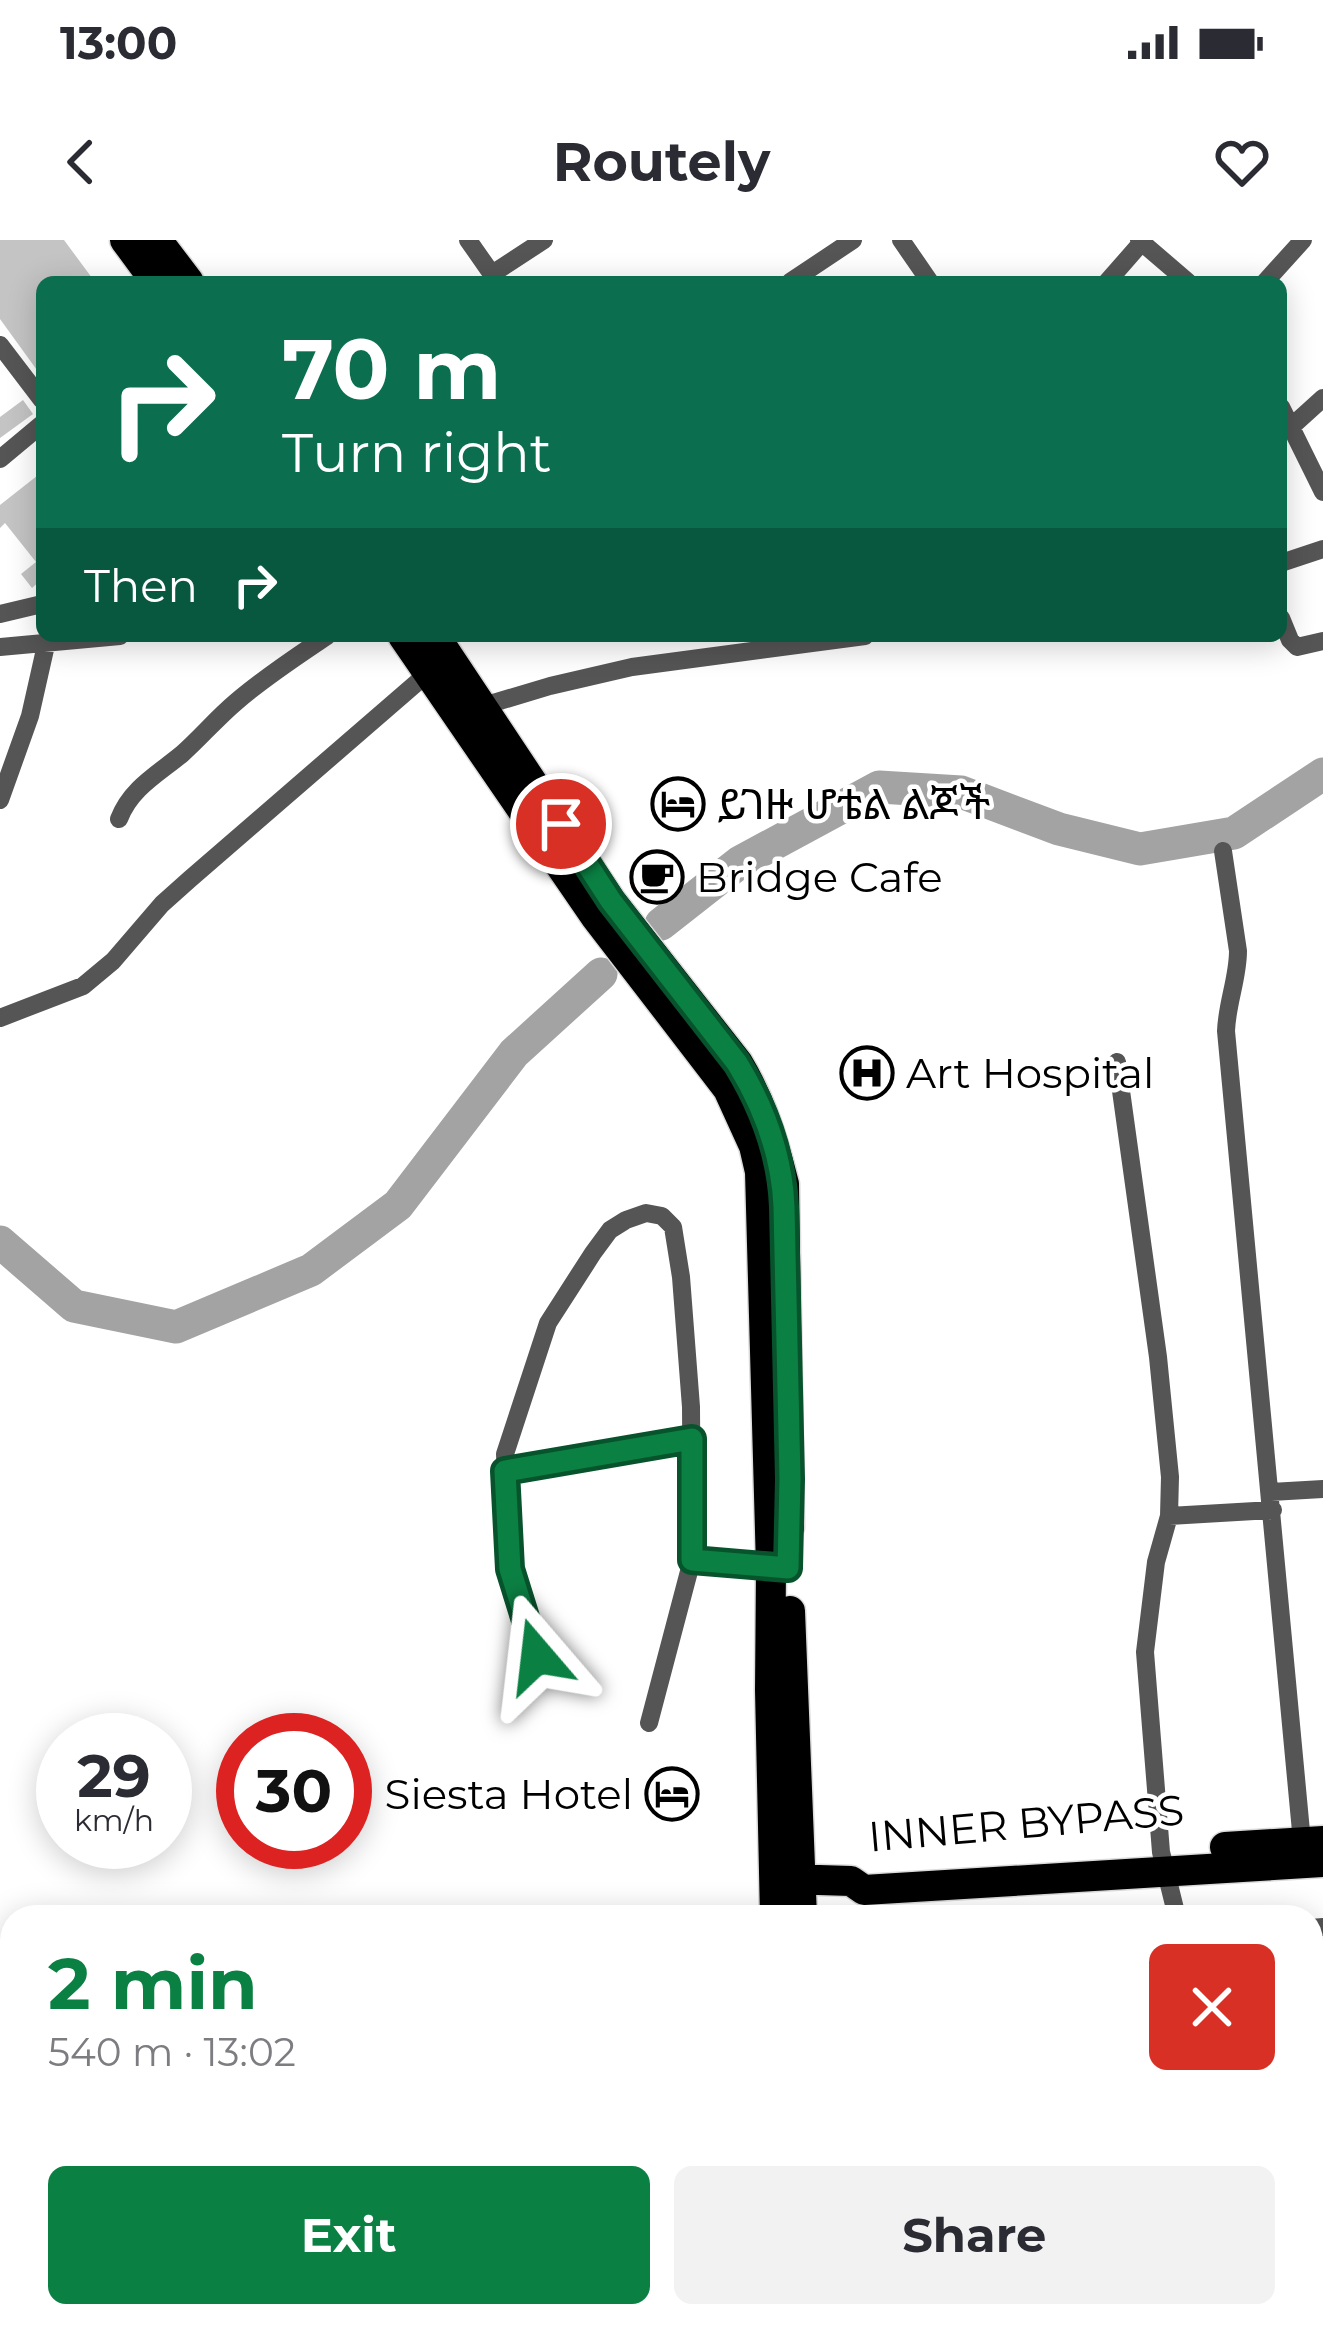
<!DOCTYPE html>
<meta charset="utf-8">
<style>
:root{--surface:#fff;--page:#f2f2f3;--text:#2b2b33;--muted:#7c7c81;--accent:#0b8043}
body{margin:0;font-family:Montserrat,"Noto Sans Ethiopic",sans-serif;background:var(--page);color:var(--text);height:100vh;display:flex;flex-direction:column;font-size:45px;white-space:nowrap}
*{box-sizing:border-box;margin:0}
p{font-size:39px;color:var(--muted)}
.icon{flex:none;width:66px;height:66px;fill:none;stroke:currentColor;stroke-width:2;stroke-linecap:round;stroke-linejoin:round}
.map{position:relative;flex:1;overflow:hidden}
.sheet{position:absolute;left:0px;top:1665px;width:1323px;height:423px;display:flex;flex-direction:column;background:var(--surface);border-radius:36px 36px 0 0;box-shadow:0 6px 30px #0003}
.sheet>*{flex:none}
.banner{position:absolute;left:36px;top:36px;width:1251px;height:366px;border-radius:18px;box-shadow:0 6px 30px #0003;background:#0b6e4f;color:#fff;overflow:hidden}
.speed{position:absolute;left:36px;top:1473px;display:flex;gap:24px;font-size:60px;font-weight:700;text-align:center}
.speed>*{display:grid;place-content:center;width:156px;height:156px;border-radius:50%;background:var(--surface);box-shadow:0 6px 30px #0003;line-height:1}
.speed small{font-size:30px;font-weight:400}
.speed .limit{border:18px solid #d22;background:#fff;color:#111}
.pin{position:absolute;display:grid;place-items:center;width:102px;height:102px;color:#fff;margin:-51px;border:6px solid #fff;border-radius:50%;box-shadow:0 3px 12px #0007}
.me{position:absolute;width:132px;margin:-66px;rotate:343deg;stroke-linejoin:round;filter:drop-shadow(0 0 9px #0008)}
.turn{display:flex;align-items:center;gap:42px;height:252px;padding:0 48px;font-size:54px}
.turn .icon{width:156px;height:156px;stroke-width:2.5}
.turn b{display:block;font-size:84px;line-height:102px}
.then{display:flex;align-items:center;height:114px;padding:0 48px;background:#0003;gap:24px;font-size:45px}
.round{display:grid;place-items:center;flex:none;width:126px;height:126px;border-radius:18px;background:var(--page)}
.headline{display:flex;align-items:center;justify-content:space-between;height:204px;padding:0 48px}
h1{font-size:72px;font-weight:700;line-height:90px;color:var(--accent)}
.cta{display:flex;gap:24px;margin-top:auto;padding:24px 48px}
.cta a{flex:1;height:138px;border-radius:18px;background:var(--accent);color:#fff;font-size:48px;font-weight:700;line-height:138px;text-align:center}
.cta a+a{background:var(--page);color:var(--text)}
.status{display:flex;justify-content:space-between;align-items:center;height:84px;padding:0 60px;background:var(--surface);direction:ltr}
.status svg{height:33px;fill:currentColor}
header{display:flex;justify-content:space-between;align-items:center;height:156px;padding:0 48px;background:var(--surface);font-size:54px;font-weight:700}
.map>svg:first-child{display:block}
.lines{fill:none;stroke-linecap:round;stroke-linejoin:round}
.river{stroke:#a3a3a3;stroke-width:33}
.building{fill:#c4c4c4}
.primary-casing{stroke:#dbdbdb;stroke-width:33}
.lane{stroke:#555;stroke-width:9}
.street{stroke:#555;stroke-width:18}
.primary{stroke:#000;stroke-width:30}
.route-casing{stroke:#07532c;stroke-width:30}
.route{stroke:#0b8043;stroke-width:21}
.labels{text-anchor:middle;stroke-width:9;stroke-linejoin:round;paint-order:stroke}
.poi-label{font-size:42px;fill:#000;stroke:#fff;text-anchor:start}
.street-label{font-size:42px;fill:#000;stroke:#fff}
</style>
<div class="status"><b>13:00</b><svg viewBox="0 0 49 12"><path d="M0 12V9h3v3zM5 12V6h3v6zM10 12V3h3v9zM15 12V0h3v12zM26 1h20v11H26zM47 4h2v5h-2z"/></svg></div>
<header><svg class="icon" aria-label="back" viewBox="0 0 24 24"><path d="M15 5l-7 7 7 7"/></svg>Routely<svg class="icon" aria-label="heart" viewBox="0 0 24 24"><path d="M12 20l-8-8c-3-5 5-10 8-4 3-6 11-1 8 4z"/></svg></header>
<div class="map">
<svg width="1323" height="2086" viewBox="0 0 1323 2086">
<rect width="100%" height="100%" fill="#fff"/>
<g class="lines">
<path class="river" d="M661,684L740,622L879,547L961,552L1059,589L1140,609L1234,593L1323,534
M0,1002L74,1066L176,1087L311,1030L398,965L514,813L601,734"/>
</g>
<path class="building" d="M0,0H64L95,42H42V137L0,79Z
M23,160L33,174L0,198V177Z
M42,232V339L32,348L21,334L36,322L5,283L0,288V265Z"/>
<g class="lines">
<g class="primary-casing">
<path id="primary" d="M125,0L156,42
M157,0L189,42
M403,396L595,676L728,849L754,906L760,932L771,1327L770,1450L775,1677
M435,396L611,661L738,823C761,861 773,901 784,944L789,1287
M790,1371L802,1677
M1225,1607L1323,1601
M787,1639L851,1641L864,1650L1323,1622
M791,2076V2086"/>
</g>
<path class="lane" d="M1311,1957L1323,1951
M920,2076L924,2086
M1311,2076L1313,2086"/>
<path class="street" d="M468,0L496,40
M901,0L930,42
M1139,0L1188,42
M492,34L544,0
M790,42L853,0
M1107,42L1142,2
M1265,42L1303,0
M0,105L42,160
M1281,167L1323,252
M1291,187L1323,158
M0,219L42,184
M1281,323L1323,309
M0,374L42,364
M1281,378L1290,400L1297,407L1323,401
M0,407L120,396
M473,469L550,446L632,427L865,396
M0,560L30,476L46,405
M119,579C131,548 158,534 182,514C201,497 217,478 236,462C265,437 296,417 327,396
M1223,611L1238,711C1238,738 1227,763 1226,791L1302,1602
M0,778L83,746L113,721L162,664L190,639L428,433
M1117,822L1158,1117L1170,1237L1169,1276L1156,1322L1145,1412L1161,1612L1177,1677
M505,1231L692,1199
M1271,1252L1323,1249
M1169,1276L1273,1270
M692,1320L788,1328
M540,1442L537,1416L510,1329L505,1214L548,1083L593,1013L610,990L626,980L646,973L662,976L673,987L681,1037L691,1167L692,1320L649,1483
M1311,1688L1323,1687
M1311,1759L1323,1758"/>
<use href="#primary" class="primary"/>
</g>
<g class="lines">
<g class="route-casing">
<path id="route" d="M537,1416L510,1329L505,1231L692,1199V1320L788,1328L790,1239L784,967C782,916 764,867 737,823L611,661L561,584"/>
</g>
<use href="#route" class="route"/>
</g>
<defs>
<g id="hotel-ring" transform="scale(2.7)"><circle r="9.5" fill="#fff" stroke="#000" stroke-width="1.5"/><path d="M-6-4.5h1.5V1H6V5H4.5V3h-9V5H-6ZM-4 0a1.8 1.8 0 1 1 3.6 0ZM.5 0V-2.5h3Q6-2.5 6 0Z" fill="#000"/></g>
<g id="cafe-ring" transform="scale(2.7)"><circle r="9.5" fill="#fff" stroke="#000" stroke-width="1.5"/><path d="M-5.5-4.5H6V0H3Q3 3.5 0 3.5H-2.5Q-5.5 3.5-5.5 0ZM3-3.2v2h1.7v-2ZM-6 4.5H4V6H-6Z" fill="#000"/></g>
<g id="hospital-ring" transform="scale(2.7)"><circle r="9.5" fill="#fff" stroke="#000" stroke-width="1.5"/><path d="M-5-5h3v3.5h4V-5h3V5h-3V1.5h-4V5h-3Z" fill="#000"/></g>
</defs>
<g fill-rule="evenodd">
<use href="#hotel-ring" x="678" y="564"/>
<use href="#cafe-ring" x="657" y="637"/>
<use href="#hospital-ring" x="867" y="833"/>
<use href="#hotel-ring" x="672" y="1554"/>
</g>
<g class="labels">
<g class="poi-label">
<text x="717" y="579">ይገዙ ሆቴል ልጆች</text>
<text x="696" y="652">Bridge Cafe</text>
<text x="906" y="848">Art Hospital</text>
<text x="633" y="1569" text-anchor="end">Siesta Hotel</text>
</g>
<g class="street-label">
<text transform="translate(1026 1583) rotate(-5)" y="15">INNER BYPASS</text>
</g>
</g>
</svg>
<div class="speed"><div>29<small>km/h</small></div><div class="limit">30</div></div>
<div class="pin" style="left:561px;top:584px;background:#d93025"><svg class="icon" aria-label="arrive" viewBox="0 0 24 24"><path d="M6 21V4h12l-3 4 3 4H6"/></svg></div>
<svg class="me" style="left:537px;top:1416px" viewBox="-20 -20 40 40"><path d="M0-17L14 15 0 8-14 15z" fill="#0b8043" stroke="#fff" stroke-width="4"/></svg>
<div class="banner">
<div class="turn"><svg class="icon" aria-label="right" viewBox="0 0 24 24"><path d="M7 20v-9h11M14 6l5 5-5 5"/></svg><div><b>70 m</b>Turn right</div></div>
<div class="then">Then<svg class="icon" aria-label="right" viewBox="0 0 24 24"><path d="M7 20v-9h11M14 6l5 5-5 5"/></svg></div>
</div>
<section class="sheet">
<div class="headline"><div><h1>2 min</h1><p>540 m · 13:02</p></div><a class="round" style="background:#d93025;color:#fff"><svg class="icon" aria-label="close" viewBox="0 0 24 24"><path d="M6 6l12 12M18 6L6 18"/></svg></a></div>
<div class="cta"><a>Exit</a><a>Share</a></div>
</section>
</div>
